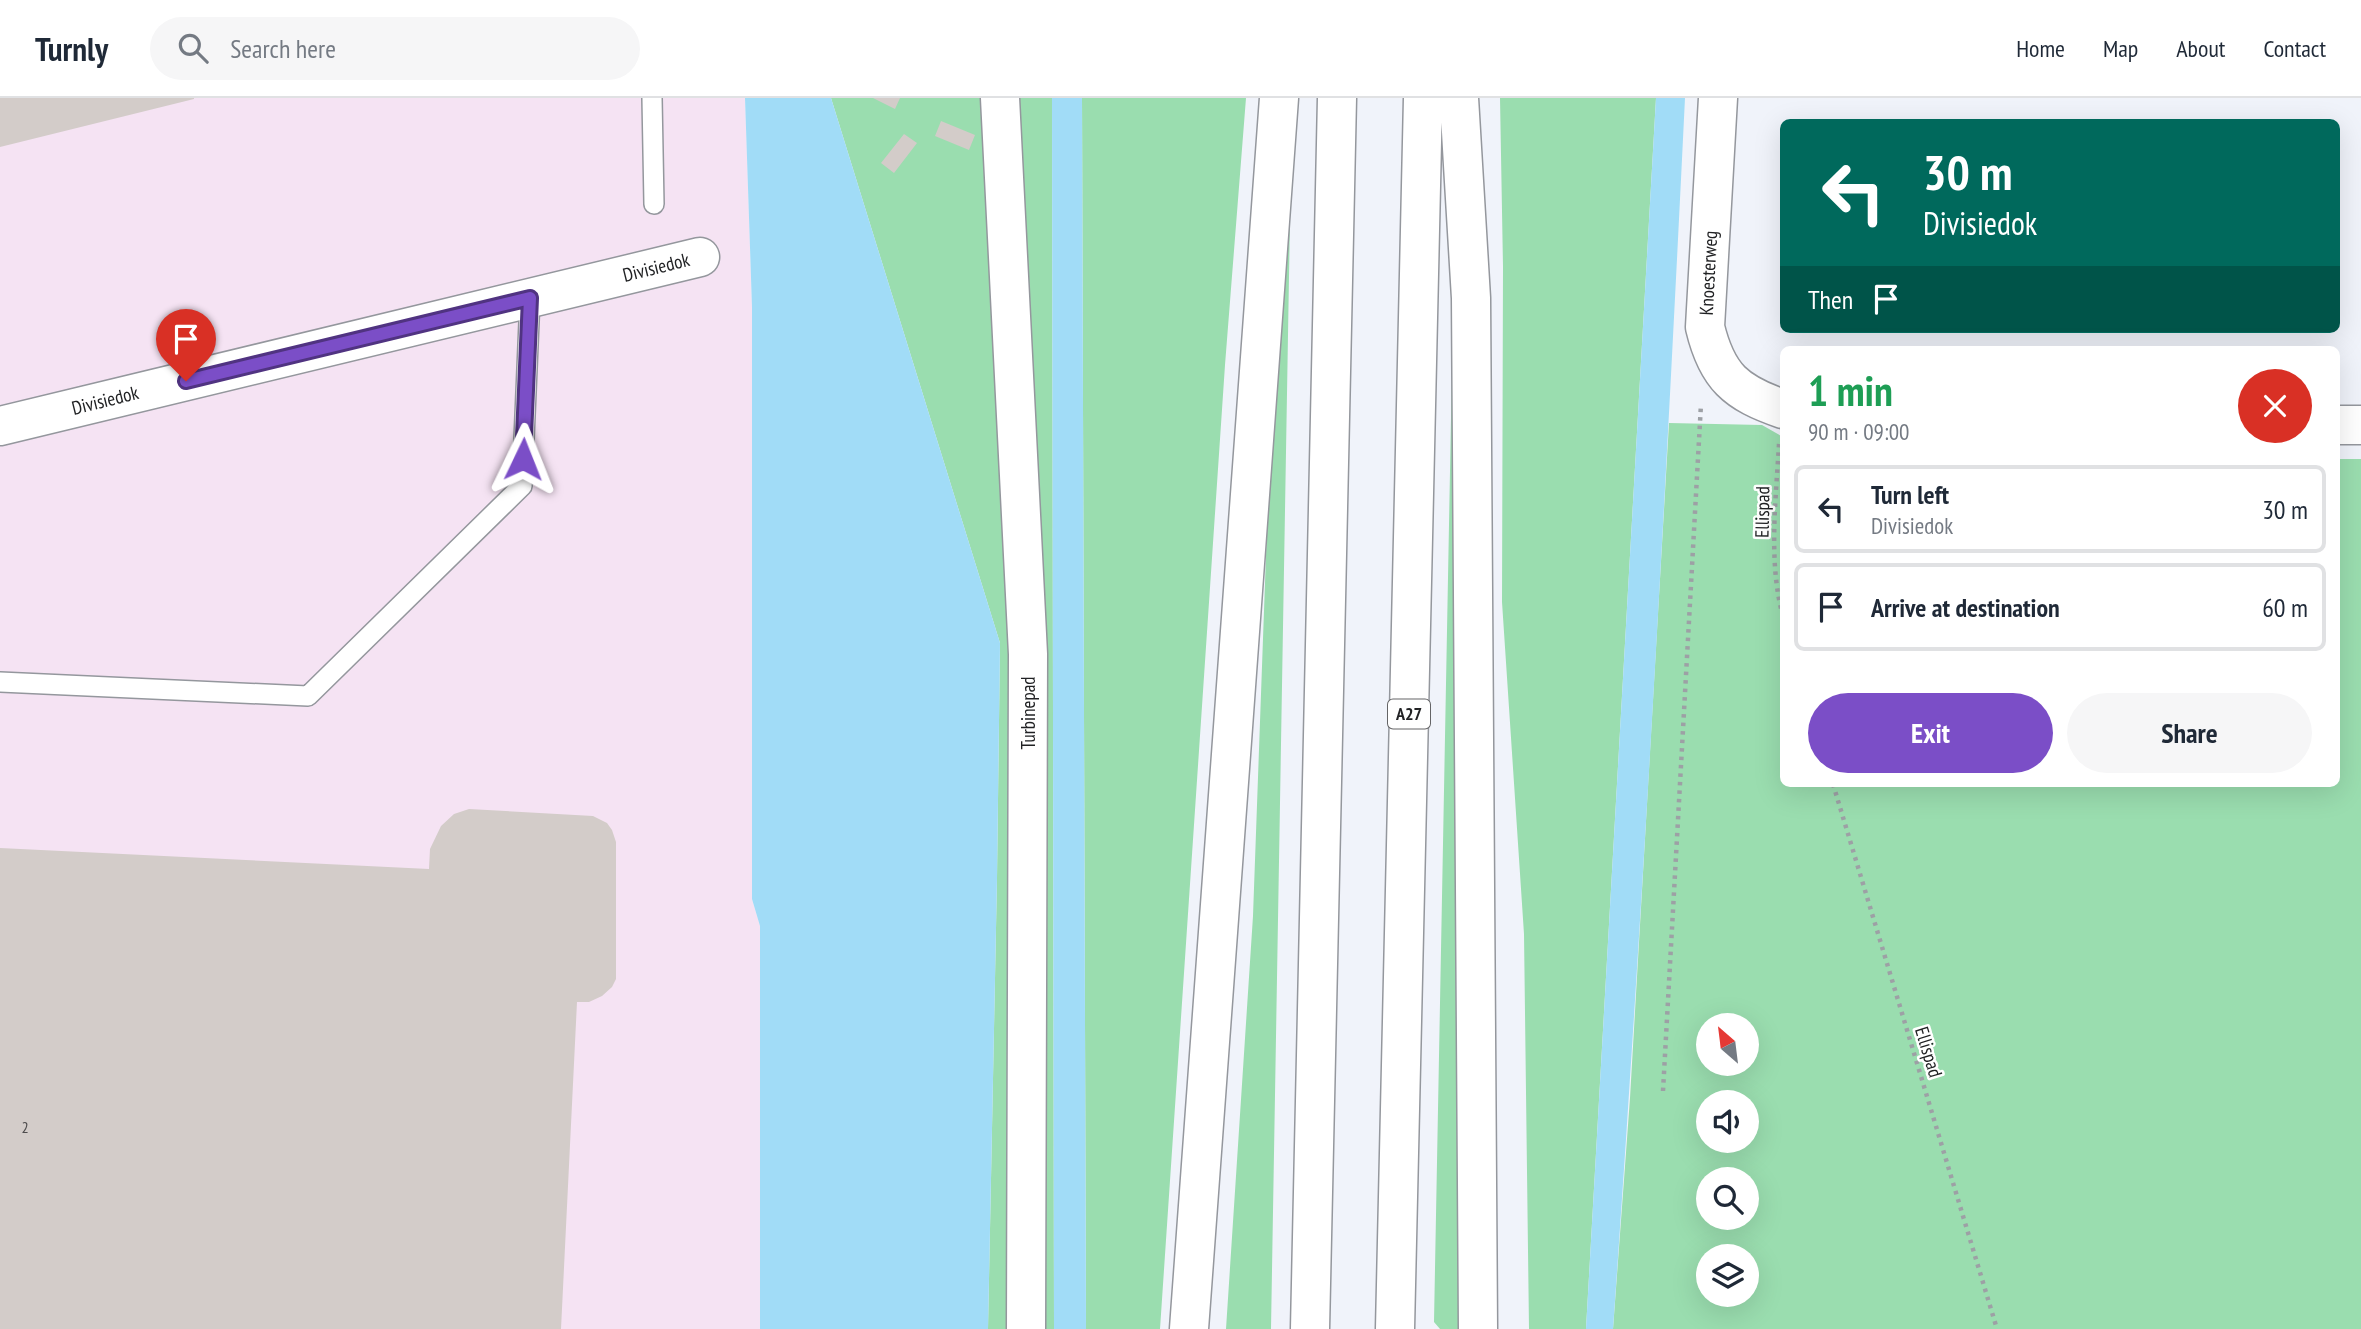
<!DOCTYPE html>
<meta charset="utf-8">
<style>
:root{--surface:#fff;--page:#f6f6f7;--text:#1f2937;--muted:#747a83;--line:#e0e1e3;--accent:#7b4ec7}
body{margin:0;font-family:"PT Sans Narrow",sans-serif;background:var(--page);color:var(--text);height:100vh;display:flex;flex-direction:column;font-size:26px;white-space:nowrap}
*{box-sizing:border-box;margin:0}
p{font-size:23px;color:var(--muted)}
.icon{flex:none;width:38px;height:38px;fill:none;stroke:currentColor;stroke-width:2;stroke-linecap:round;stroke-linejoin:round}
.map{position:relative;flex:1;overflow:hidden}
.sheet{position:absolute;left:1780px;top:248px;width:560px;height:441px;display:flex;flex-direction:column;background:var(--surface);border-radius:10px;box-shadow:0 7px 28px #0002}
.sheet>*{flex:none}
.banner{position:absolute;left:1780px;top:21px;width:560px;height:214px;border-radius:10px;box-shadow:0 7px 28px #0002;background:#00695c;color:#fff;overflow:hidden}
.needle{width:46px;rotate:332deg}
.buttons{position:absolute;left:1696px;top:915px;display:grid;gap:14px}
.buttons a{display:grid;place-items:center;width:63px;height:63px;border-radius:50%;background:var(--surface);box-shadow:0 7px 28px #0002;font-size:35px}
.pin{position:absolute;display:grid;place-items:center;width:60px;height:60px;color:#fff;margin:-72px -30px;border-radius:50% 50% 50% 0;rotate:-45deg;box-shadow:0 0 7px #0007}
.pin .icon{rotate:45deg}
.me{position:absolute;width:77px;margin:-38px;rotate:2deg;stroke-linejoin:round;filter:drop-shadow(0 0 5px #0008)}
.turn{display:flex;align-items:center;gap:24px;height:147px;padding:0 28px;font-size:32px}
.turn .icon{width:91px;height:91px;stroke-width:2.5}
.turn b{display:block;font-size:49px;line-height:60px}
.then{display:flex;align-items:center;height:66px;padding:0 28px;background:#0003;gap:14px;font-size:26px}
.round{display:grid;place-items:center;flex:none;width:74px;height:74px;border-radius:37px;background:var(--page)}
.summary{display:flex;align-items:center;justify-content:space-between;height:119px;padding:0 28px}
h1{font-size:42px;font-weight:700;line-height:52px;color:#1e9e55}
.cta{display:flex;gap:14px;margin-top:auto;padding:14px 28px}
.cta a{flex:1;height:80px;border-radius:42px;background:var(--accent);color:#fff;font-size:28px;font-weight:700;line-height:80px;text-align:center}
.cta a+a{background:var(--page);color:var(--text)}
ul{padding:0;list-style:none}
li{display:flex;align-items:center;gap:21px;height:88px;margin:0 14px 10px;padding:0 14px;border:4px solid var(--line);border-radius:10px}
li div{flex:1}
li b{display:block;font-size:26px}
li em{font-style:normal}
header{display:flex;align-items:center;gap:42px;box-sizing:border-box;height:98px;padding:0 35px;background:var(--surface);border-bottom:2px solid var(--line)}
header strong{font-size:33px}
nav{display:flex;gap:38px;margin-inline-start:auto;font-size:24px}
.search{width:490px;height:63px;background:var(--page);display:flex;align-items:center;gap:18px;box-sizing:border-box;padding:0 24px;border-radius:38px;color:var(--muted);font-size:26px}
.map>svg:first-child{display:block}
.commercial{fill:#f5e3f3}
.green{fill:#9addaf;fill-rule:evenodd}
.water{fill:#a1dcf7}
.building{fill:#d3ccc9}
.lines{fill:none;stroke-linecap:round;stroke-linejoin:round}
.lane-casing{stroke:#94979d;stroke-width:22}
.street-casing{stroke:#94979d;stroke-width:41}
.highway-casing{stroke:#94979d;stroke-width:41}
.path{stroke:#9da0a5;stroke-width:4.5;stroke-dasharray:3.5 5;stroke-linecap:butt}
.lane{stroke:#fff;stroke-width:19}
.street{stroke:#fff;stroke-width:38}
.highway{stroke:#fff;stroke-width:38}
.route-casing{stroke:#503381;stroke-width:18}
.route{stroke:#7b4ec7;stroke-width:12}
.labels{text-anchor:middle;stroke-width:5;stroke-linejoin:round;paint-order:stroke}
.number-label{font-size:16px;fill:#4e4c4d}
.shield{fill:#fff;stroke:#646466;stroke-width:2}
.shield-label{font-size:18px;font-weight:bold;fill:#212224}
.street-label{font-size:19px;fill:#212224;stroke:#fff}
</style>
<header>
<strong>Turnly</strong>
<div class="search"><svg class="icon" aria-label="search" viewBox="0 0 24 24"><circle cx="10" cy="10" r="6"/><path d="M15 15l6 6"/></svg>Search here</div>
<nav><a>Home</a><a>Map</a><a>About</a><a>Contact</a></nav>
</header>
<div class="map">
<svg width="2361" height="1231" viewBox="0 0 2361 1231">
<rect width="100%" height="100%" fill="#f0f3fa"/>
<path class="commercial" d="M0,0H745L752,209V801L760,828V1231H0Z"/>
<path class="green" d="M831,0H1052L1054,1231H988L997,780L1000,545Z
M1082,0H1246L1225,267L1160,1231H1086Z
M1500,0H1656L1586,1231H1529L1524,836L1502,504L1503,169Z
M1291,62L1271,1231H1226L1253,818L1272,291Z
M1453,214L1469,1231H1440L1434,1224Z
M1669,325L1762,327L1783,339V686H2336V361H2361V1231H1613L1630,1000ZM1708,928H1746V966H1708ZM1708,1004H1746V1043H1708ZM1708,1082H1746V1120H1708ZM1708,1158H1746V1197H1708Z"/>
<path class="water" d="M745,0H831L1000,545L997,780L988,1231H760V828L752,801V209Z
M1052,0H1082L1086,1231H1054Z
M1656,0H1685C1665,411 1642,821 1613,1231H1586Z"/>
<path class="building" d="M0,0H194V1L0,49Z
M873,0H900L895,11Z
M941,23L975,37L969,52L935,38Z
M904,36L917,45L894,75L881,65Z
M469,711L593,718L607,725L612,732L616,744V881L612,889L602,898L589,904H577L561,1231H0V750L429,771L430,751L441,728L454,716Z"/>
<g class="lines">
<g class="lane-casing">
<path id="lane" d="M652,0L654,106
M0,584L308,598L522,388L530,200"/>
</g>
<g class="street-casing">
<path id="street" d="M1000,0L1028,556L1026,1231
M1718,0L1705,229C1717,279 1736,295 1783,311
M2336,327H2361
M0,328L700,159"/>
</g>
<g class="highway-casing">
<path id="highway" d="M1459,0L1471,200L1478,1231
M1189,1231L1279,0
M1310,1231L1337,0
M1395,1231L1423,0"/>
</g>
<path class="path" d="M1779,346C1776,400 1768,466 1783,518
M1833,686L1997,1231
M1663,993L1701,306"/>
<use href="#lane" class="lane"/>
<use href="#street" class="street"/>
<use href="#highway" class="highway"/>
</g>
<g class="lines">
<g class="route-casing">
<path id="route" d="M186,283L530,200L523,361"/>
</g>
<use href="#route" class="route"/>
</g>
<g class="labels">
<g class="number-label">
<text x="25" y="1035">2</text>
</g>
<rect class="shield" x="1388" y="601.5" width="42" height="29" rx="5"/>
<g class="shield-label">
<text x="1409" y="622">A27</text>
</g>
<g class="street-label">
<text transform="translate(656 169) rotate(-14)" y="7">Divisiedok</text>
<text transform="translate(1708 175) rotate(-87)" y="7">Knoesterweg</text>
<text transform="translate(105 302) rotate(-14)" y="7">Divisiedok</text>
<text transform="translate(1762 414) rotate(-89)" y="7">Ellispad</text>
<text transform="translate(1028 615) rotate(-90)" y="7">Turbinepad</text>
<text transform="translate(1929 954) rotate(73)" y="7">Ellispad</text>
</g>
</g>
</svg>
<div class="buttons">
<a><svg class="needle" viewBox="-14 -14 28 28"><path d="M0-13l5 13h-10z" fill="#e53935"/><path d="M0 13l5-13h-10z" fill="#747a83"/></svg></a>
<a><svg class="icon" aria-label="sound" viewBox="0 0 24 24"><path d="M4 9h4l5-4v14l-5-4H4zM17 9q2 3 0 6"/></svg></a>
<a><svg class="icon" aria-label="search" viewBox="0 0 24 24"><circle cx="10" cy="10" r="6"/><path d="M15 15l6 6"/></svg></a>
<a><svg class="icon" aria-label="layers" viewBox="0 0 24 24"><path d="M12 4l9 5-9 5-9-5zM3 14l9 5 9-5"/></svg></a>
</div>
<div class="pin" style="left:186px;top:283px;background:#d93025"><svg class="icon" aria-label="arrive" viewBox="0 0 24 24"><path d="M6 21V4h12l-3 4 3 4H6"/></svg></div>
<svg class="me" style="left:523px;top:361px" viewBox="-20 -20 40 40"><path d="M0-17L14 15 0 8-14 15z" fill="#7b4ec7" stroke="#fff" stroke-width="4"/></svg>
<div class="banner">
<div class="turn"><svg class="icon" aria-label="left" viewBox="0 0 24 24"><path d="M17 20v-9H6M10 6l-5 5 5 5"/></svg><div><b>30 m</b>Divisiedok</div></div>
<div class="then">Then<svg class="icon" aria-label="arrive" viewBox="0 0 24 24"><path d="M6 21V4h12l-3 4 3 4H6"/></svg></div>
</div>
<section class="sheet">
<div class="summary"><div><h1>1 min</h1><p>90 m · 09:00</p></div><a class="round" style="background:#d93025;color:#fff"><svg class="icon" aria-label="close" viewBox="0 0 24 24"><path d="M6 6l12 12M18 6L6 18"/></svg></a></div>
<ul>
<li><svg class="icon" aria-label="left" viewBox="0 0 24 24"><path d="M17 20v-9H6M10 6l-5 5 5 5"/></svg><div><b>Turn left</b><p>Divisiedok</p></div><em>30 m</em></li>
<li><svg class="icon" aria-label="arrive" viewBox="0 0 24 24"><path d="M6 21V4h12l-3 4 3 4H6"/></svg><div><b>Arrive at destination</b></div><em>60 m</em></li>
</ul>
<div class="cta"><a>Exit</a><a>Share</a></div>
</section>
</div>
